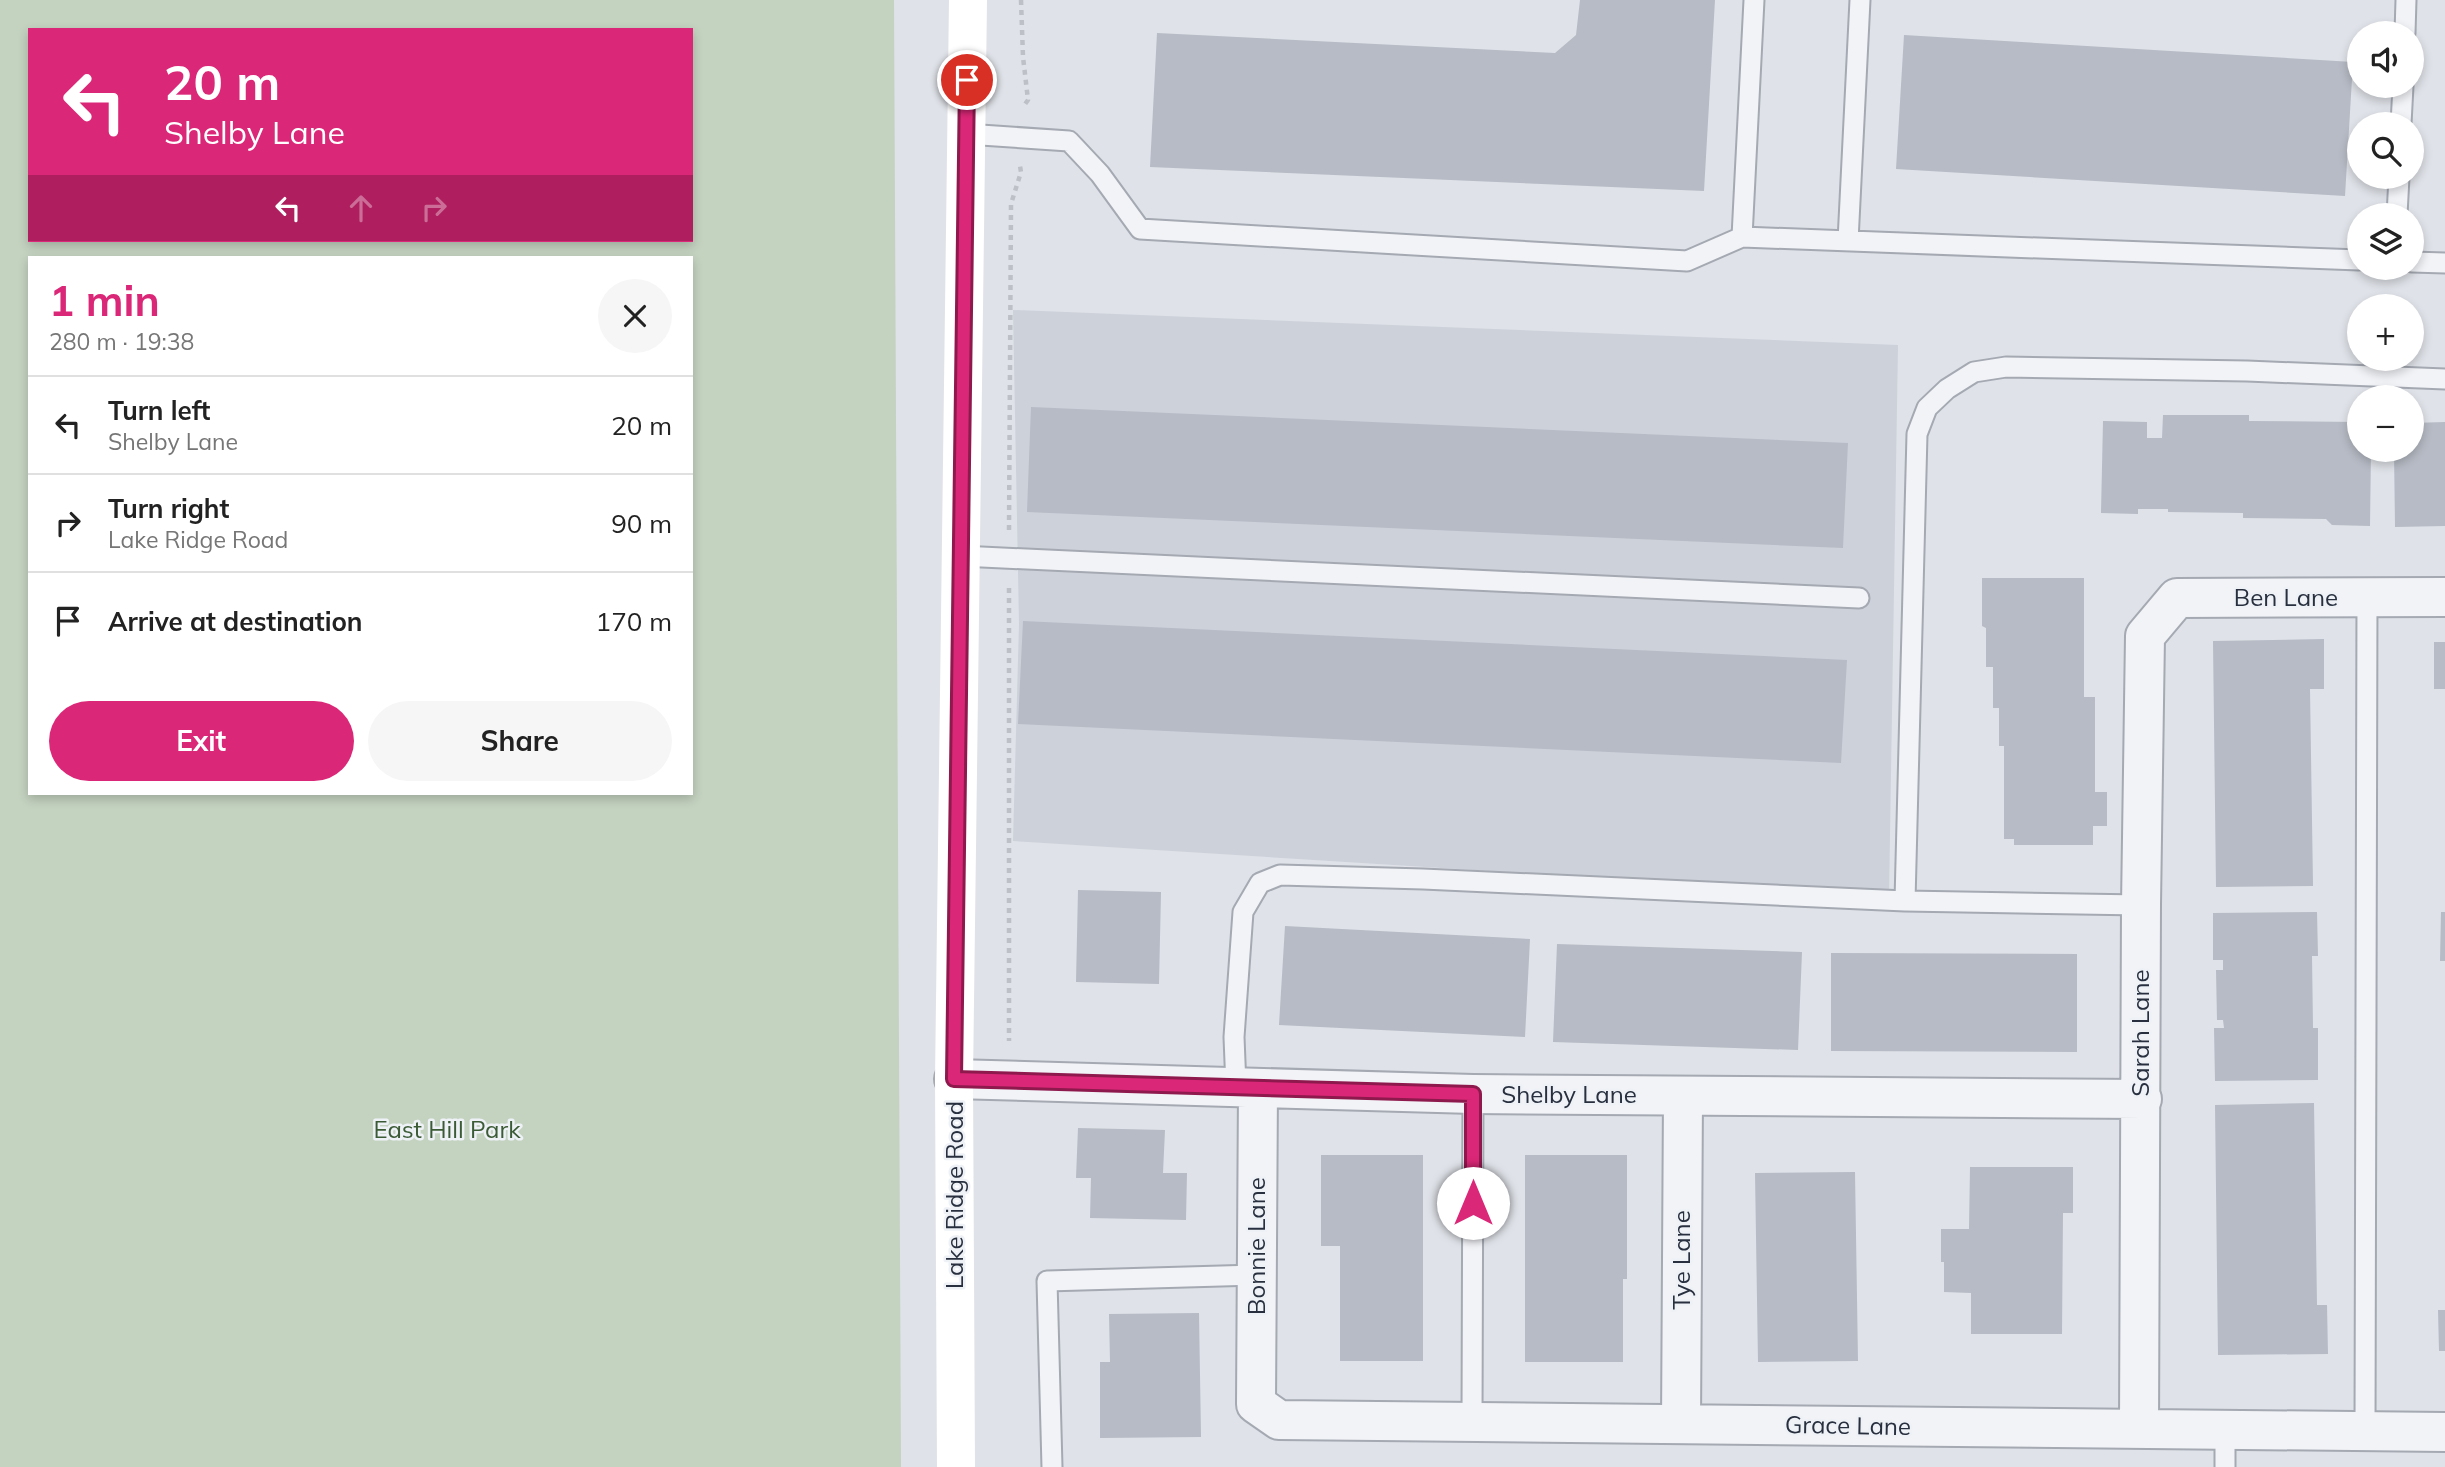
<!DOCTYPE html>
<meta charset="utf-8">
<style>
:root{--surface:#fff;--page:#f6f6f6;--text:#222;--muted:#767676;--line:#e0e0e0;--accent:#db2777}
body{margin:0;font-family:Mulish,sans-serif;background:var(--page);color:var(--text);height:100vh;display:flex;flex-direction:column;font-size:26px;white-space:nowrap}
*{box-sizing:border-box;margin:0}
p{font-size:23px;color:var(--muted)}
.icon{flex:none;width:38px;height:38px;fill:none;stroke:currentColor;stroke-width:2;stroke-linecap:round;stroke-linejoin:round}
.map{position:relative;flex:1;overflow:hidden}
.side{position:absolute;left:28px;top:256px;width:665px;height:539px;display:flex;flex-direction:column;background:var(--surface);border-radius:0px;box-shadow:0 4px 10px #0003}
.side>*{flex:none}
.banner{position:absolute;left:28px;top:28px;width:665px;height:214px;border-radius:0px;box-shadow:0 4px 10px #0003;background:#db2777;color:#fff;overflow:hidden}
.tools{position:absolute;left:2347px;top:21px;display:grid;gap:14px}
.tools a{display:grid;place-items:center;width:77px;height:77px;border-radius:50%;background:var(--surface);box-shadow:0 4px 10px #0003;font-size:35px}
.pin{position:absolute;display:grid;place-items:center;width:60px;height:60px;color:#fff;margin:-30px;border:4px solid #fff;border-radius:50%;box-shadow:0 2px 7px #0007}
.me{position:absolute;width:77px;margin:-38px;rotate:0deg;stroke-linejoin:round;filter:drop-shadow(0 0 5px #0008)}
.turn{display:flex;align-items:center;gap:24px;height:147px;padding:0 21px;font-size:32px}
.turn .icon{width:91px;height:91px;stroke-width:2.5}
.turn b{display:block;font-size:49px;line-height:60px}
.lanes{display:flex;align-items:center;height:66px;padding:0 21px;background:#0003;justify-content:center;gap:35px;direction:ltr}
.lanes .off{opacity:.35}
.round{display:grid;place-items:center;flex:none;width:74px;height:74px;border-radius:37px;background:var(--page)}
.overview{display:flex;align-items:center;justify-content:space-between;height:119px;padding:0 21px}
h1{font-size:42px;font-weight:700;line-height:52px;color:var(--accent)}
.action{display:flex;gap:14px;margin-top:auto;padding:14px 21px}
.action a{flex:1;height:80px;border-radius:42px;background:var(--accent);color:#fff;font-size:28px;font-weight:700;line-height:80px;text-align:center}
.action a+a{background:var(--page);color:var(--text)}
ul{padding:0;list-style:none}
li{display:flex;align-items:center;gap:21px;height:98px;padding:0 21px;border-top:2px solid var(--line)}
li div{flex:1}
li b{display:block;font-size:26px}
li em{font-style:normal}
.map>svg:first-child{display:block}
.built{fill:#cdd1da}
.green{fill:#c4d2c0;fill-rule:evenodd}
.building{fill:#b6bbc5}
.lines{fill:none;stroke-linecap:round;stroke-linejoin:round}
.lane-casing{stroke:#a4a9b2;stroke-width:23}
.street-casing{stroke:#a4a9b2;stroke-width:42}
.path{stroke:#bdc0c7;stroke-width:4.5;stroke-dasharray:5 5;stroke-linecap:butt}
.lane{stroke:#f2f3f7;stroke-width:19}
.street{stroke:#f2f3f7;stroke-width:38}
.secondary{stroke:#fff;stroke-width:38}
.route-casing{stroke:#8e194d;stroke-width:18}
.route{stroke:#db2777;stroke-width:12}
.labels{text-anchor:middle;stroke-width:5;stroke-linejoin:round;paint-order:stroke}
.street-label{font-size:24px;fill:#28303f;stroke:#eef1f6}
.park-label{font-size:24px;fill:#3b5b35;stroke:#eef1f6}
</style>
<div class="map">
<svg width="2445" height="1467" viewBox="0 0 2445 1467">
<rect width="100%" height="100%" fill="#dfe2e8"/>
<path class="built" d="M1013,310L1898,345L1889,896L1013,841L1019,624Z"/>
<path class="green" d="M0,0H894L901,1467H0ZM30,30H691V240H30ZM30,257H691V793H30Z"/>
<path class="building" d="M1580,0H1715L1704,191L1150,167L1157,33L1555,53L1576,35Z
M1904,35L2353,62L2345,196L1896,169Z
M1031,407L1848,443L1843,548L1027,512Z
M2163,415H2249V421L2359,422V450H2371L2370,526L2332,525L2326,519L2243,518V513L2168,512V509H2138V514L2101,513L2103,421L2147,422V438H2162Z
M2445,422V526L2395,527L2394,450H2412V423Z
M1982,578H2084V697H2095V792H2107V826H2093V845H2014V839H2004V746H1999V708H1993V667H1986V628L1982,626Z
M1023,621L1847,660L1841,763L1018,724Z
M2324,639V689H2310L2313,886L2216,887L2213,641Z
M2434,642H2445V689H2434Z
M1078,890L1161,892L1159,984L1076,982Z
M2317,912L2318,956H2312L2313,1028H2318V1080L2215,1081L2214,1028H2224L2223,1020H2217L2216,970H2223V960H2213V913Z
M2441,912H2445V961H2440Z
M1285,926L1530,939L1525,1037L1279,1025Z
M1557,944L1802,952L1798,1050L1553,1042Z
M1831,953L2077,954V1052L1831,1051Z
M2314,1103L2317,1305H2327L2328,1354L2218,1355L2215,1105Z
M1078,1128L1165,1130L1163,1173H1187L1186,1220L1090,1218L1091,1178H1076Z
M1321,1155H1423V1361H1340V1246H1321Z
M1525,1155H1627V1279H1623V1362H1525Z
M1970,1167H2073V1213H2063L2062,1334H1971V1293L1944,1292V1262H1941V1229H1969Z
M1855,1172L1858,1361L1758,1362L1755,1173Z
M2438,1310H2445V1351H2439Z
M1199,1313L1201,1437L1100,1438V1362H1110L1109,1314Z"/>
<g class="lines">
<g class="lane-casing">
<path id="lane" d="M2405,33L2406,0
M2401,124L2403,86
M966,134L1069,141L1100,174L1140,229L1687,261L1742,237L2359,260
M2397,215L2399,177
M1742,237L1754,0
M1848,241L1860,0
M2412,262L2445,263
M961,556L1859,598
M2141,905L1905,901L1917,434L1927,408L1947,389L1974,372L2006,367L2247,371L2445,379
M1236,1087L1234,1037L1243,912L1260,883L1280,875L1423,879L1905,901
M1472,1422L1473,1094
M2365,1431L2367,597
M1052,1467L1047,1281L1256,1275
M2225,1467V1430"/>
</g>
<g class="street-casing">
<path id="street" d="M954,1079L1473,1094L2142,1099
M1258,1088L1256,1404L1279,1420L2445,1432
M1681,1424L1683,1096
M2139,1429L2141,905L2145,636L2177,598L2445,597"/>
</g>
<path class="path" d="M1021,0L1023,57L1028,100L1023,107
M1009,530L1011,204L1021,172L1020,166
M1009,588V1041"/>
<use href="#lane" class="lane"/>
<use href="#street" class="street"/>
<path class="secondary" d="M956,1467L954,1079L968,0"/>
</g>
<g class="lines">
<g class="route-casing">
<path id="route" d="M967,80L954,1079L1473,1094V1203"/>
</g>
<use href="#route" class="route"/>
</g>
<g class="labels">
<g class="street-label">
<text x="2286" y="606">Ben Lane</text>
<text transform="translate(2141 1033) rotate(-90)" y="8">Sarah Lane</text>
<text x="1569" y="1103">Shelby Lane</text>
<text transform="translate(955 1195) rotate(-90)" y="8">Lake Ridge Road</text>
<text transform="translate(1257 1246) rotate(-90)" y="8">Bonnie Lane</text>
<text transform="translate(1682 1260) rotate(-90)" y="8">Tye Lane</text>
<text transform="translate(1848 1426) rotate(1)" y="8">Grace Lane</text>
</g>
<g class="park-label">
<text x="447" y="1138">East Hill Park</text>
</g>
</g>
</svg>
<div class="tools">
<a><svg class="icon" aria-label="sound" viewBox="0 0 24 24"><path d="M4 9h4l5-4v14l-5-4H4zM17 9q2 3 0 6"/></svg></a>
<a><svg class="icon" aria-label="search" viewBox="0 0 24 24"><circle cx="10" cy="10" r="6"/><path d="M15 15l6 6"/></svg></a>
<a><svg class="icon" aria-label="layers" viewBox="0 0 24 24"><path d="M12 4l9 5-9 5-9-5zM3 14l9 5 9-5"/></svg></a>
<a>+</a>
<a>−</a>
</div>
<div class="pin" style="left:967px;top:80px;background:#d93025"><svg class="icon" aria-label="arrive" viewBox="0 0 24 24"><path d="M6 21V4h12l-3 4 3 4H6"/></svg></div>
<svg class="me" style="left:1473px;top:1203px" viewBox="-20 -20 40 40"><circle r="19" fill="#fff"/><path d="M0-13L10 11 0 6-10 11z" fill="#db2777"/></svg>
<div class="banner">
<div class="turn"><svg class="icon" aria-label="left" viewBox="0 0 24 24"><path d="M17 20v-9H6M10 6l-5 5 5 5"/></svg><div><b>20 m</b>Shelby Lane</div></div>
<div class="lanes"><svg class="icon" aria-label="left" viewBox="0 0 24 24"><path d="M17 20v-9H6M10 6l-5 5 5 5"/></svg><svg class="icon off" aria-label="ahead" viewBox="0 0 24 24"><path d="M12 20V5M6 11l6-6 6 6"/></svg><svg class="icon off" aria-label="right" viewBox="0 0 24 24"><path d="M7 20v-9h11M14 6l5 5-5 5"/></svg></div>
</div>
<section class="side">
<div class="overview"><div><h1>1 min</h1><p>280 m · 19:38</p></div><a class="round"><svg class="icon" aria-label="close" viewBox="0 0 24 24"><path d="M6 6l12 12M18 6L6 18"/></svg></a></div>
<ul>
<li><svg class="icon" aria-label="left" viewBox="0 0 24 24"><path d="M17 20v-9H6M10 6l-5 5 5 5"/></svg><div><b>Turn left</b><p>Shelby Lane</p></div><em>20 m</em></li>
<li><svg class="icon" aria-label="right" viewBox="0 0 24 24"><path d="M7 20v-9h11M14 6l5 5-5 5"/></svg><div><b>Turn right</b><p>Lake Ridge Road</p></div><em>90 m</em></li>
<li><svg class="icon" aria-label="arrive" viewBox="0 0 24 24"><path d="M6 21V4h12l-3 4 3 4H6"/></svg><div><b>Arrive at destination</b></div><em>170 m</em></li>
</ul>
<div class="action"><a>Exit</a><a>Share</a></div>
</section>
</div>
